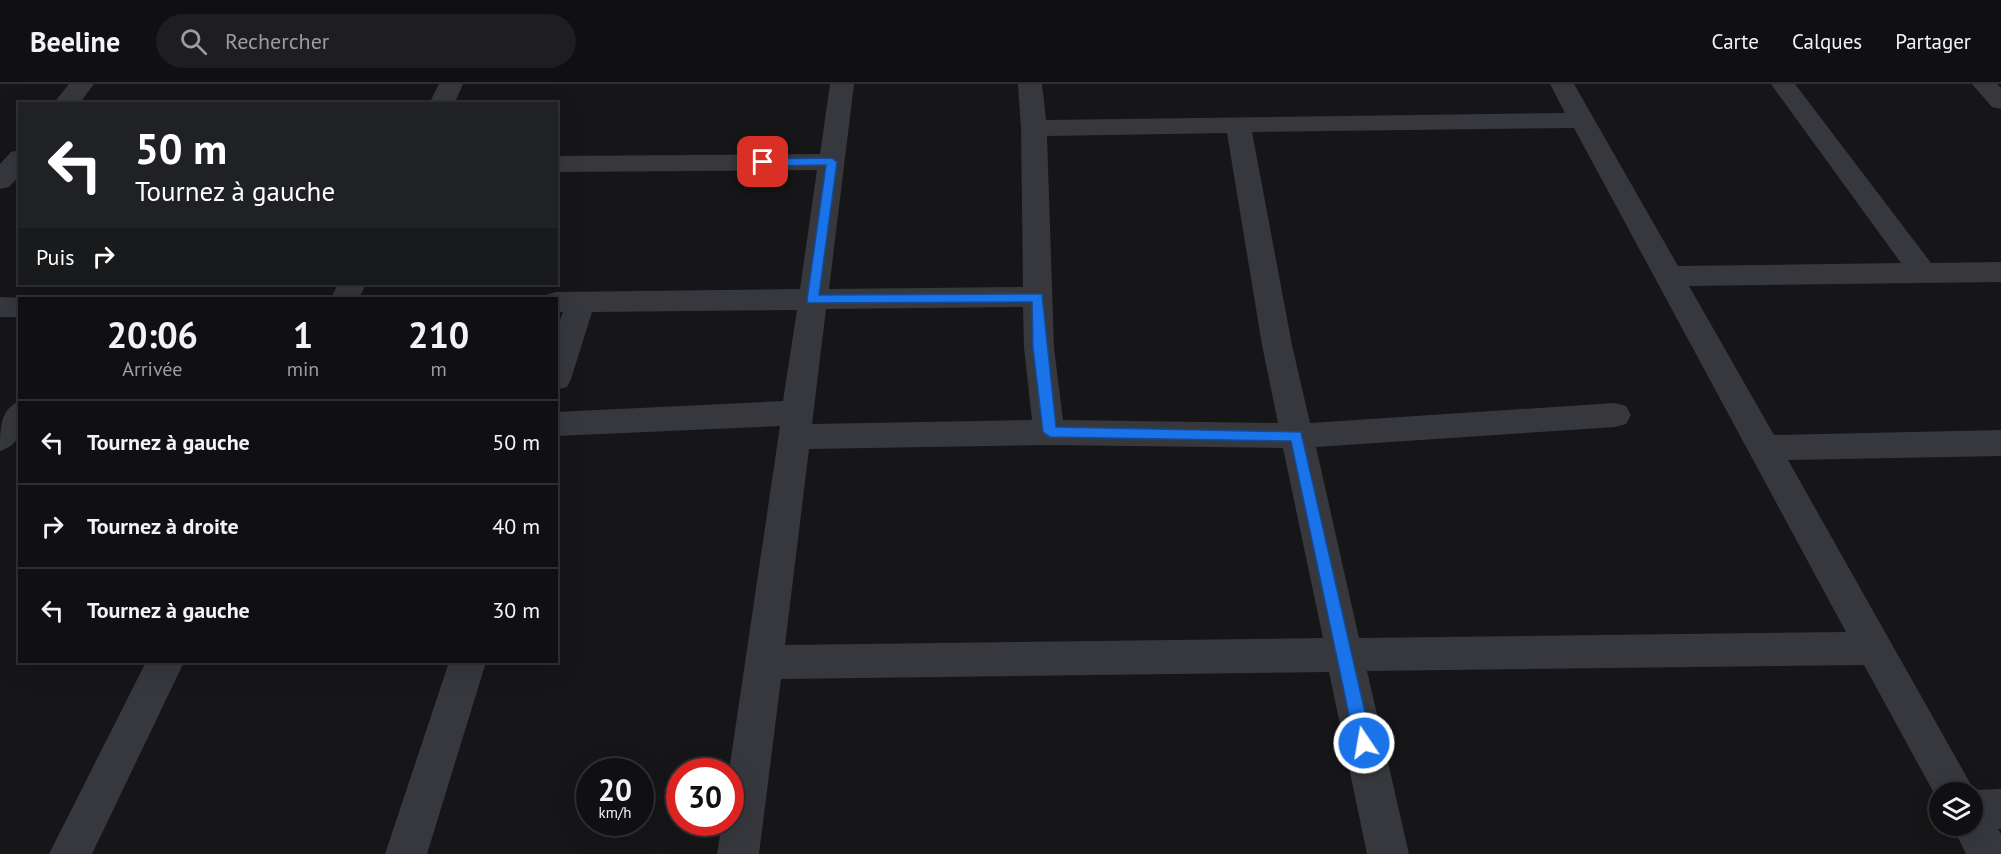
<!DOCTYPE html>
<html lang="fr">
<meta charset="utf-8">
<style>
:root{--surface:#101012;--page:#1e1e20;--text:#f1f3f6;--muted:#9c9d9f;--line:#303032}
body{margin:0;font-family:"PT Sans",sans-serif;background:var(--page);color:var(--text);height:100vh;display:flex;flex-direction:column;font-size:22px;white-space:nowrap}
*{box-sizing:border-box;margin:0}
p{font-size:20px;color:var(--muted)}
.icon{flex:none;width:33px;height:33px;fill:none;stroke:currentColor;stroke-width:2;stroke-linecap:round;stroke-linejoin:round}
.map{position:relative;flex:1;overflow:hidden}
.drawer{position:absolute;left:18px;top:213px;width:540px;height:366px;display:flex;flex-direction:column;background:var(--surface);border-radius:0px;box-shadow:0 6px 24px #0002,0 0 0 2px var(--line)}
.drawer>*{flex:none}
.top-card{position:absolute;left:18px;top:18px;width:540px;height:183px;border-radius:0px;box-shadow:0 6px 24px #0002,0 0 0 2px var(--line);background:#202124;color:#fff;overflow:hidden}
.buttons{position:absolute;left:1929px;top:698px;display:grid;gap:12px}
.buttons a{display:grid;place-items:center;width:54px;height:54px;border-radius:50%;background:var(--surface);box-shadow:0 6px 24px #0002,0 0 0 2px var(--line);font-size:30px}
.speed{position:absolute;left:576px;top:674px;display:flex;gap:12px;font-size:30px;font-weight:700;text-align:center}
.speed>*{display:grid;place-content:center;width:78px;height:78px;border-radius:50%;background:var(--surface);box-shadow:0 6px 24px #0002,0 0 0 2px var(--line);line-height:1}
.speed small{font-size:15px;font-weight:400}
.speed .limit{border:9px solid #d22;background:#fff;color:#111}
.pin{position:absolute;display:grid;place-items:center;width:51px;height:51px;color:#fff;margin:-26px;border-radius:12px;box-shadow:0 3px 9px #0006}
.me{position:absolute;width:66px;margin:-33px;rotate:348deg;stroke-linejoin:round;filter:drop-shadow(0 0 4px #0008)}
.turn{display:flex;align-items:center;gap:21px;height:126px;padding:0 18px;font-size:27px}
.turn .icon{width:78px;height:78px;stroke-width:2.5}
.turn b{display:block;font-size:42px;line-height:51px}
.then{display:flex;align-items:center;height:57px;padding:0 18px;background:#0003;gap:12px;font-size:22px}
.eta{display:flex;justify-content:space-evenly;align-items:center;height:102px;text-align:center}
.eta b{font-size:36px;font-weight:800;line-height:42px}
ul{padding:0;list-style:none}
li{display:flex;align-items:center;gap:18px;height:84px;padding:0 18px;border-top:2px solid var(--line)}
li div{flex:1}
li b{display:block;font-size:22px}
li em{font-style:normal}
header{display:flex;align-items:center;gap:36px;box-sizing:border-box;height:84px;padding:0 30px;background:var(--surface);border-bottom:2px solid var(--line)}
header strong{font-size:28px}
nav{display:flex;gap:33px;margin-inline-start:auto;font-size:21px}
.search{width:420px;height:54px;background:var(--page);display:flex;align-items:center;gap:15px;box-sizing:border-box;padding:0 21px;border-radius:33px;color:var(--muted);font-size:22px}
.map>svg:first-child{display:block}
.lines{fill:none;stroke-linecap:round;stroke-linejoin:round}
.street{fill:#37383d;fill-rule:evenodd}
.route{fill:#1a73e8;stroke:#114b97;stroke-width:1.5}
</style>
<header>
<strong>Beeline</strong>
<div class="search"><svg class="icon" aria-label="search" viewBox="0 0 24 24"><circle cx="10" cy="10" r="6"/><path d="M15 15l6 6"/></svg>Rechercher</div>
<nav><a>Carte</a><a>Calques</a><a>Partager</a></nav>
</header>
<div class="map">
<svg width="2001" height="770" viewBox="0 0 2001 770">
<rect width="100%" height="100%" fill="#161618"/>
<g class="lines">
<path class="street" d="M69,0H94L79,20H53Z
M439,0H463L454,20H429Z
M830,0H854L829,205L1023,203L1021,44L1018,0H1042L1046,36L1565,29L1550,0H1574L1678,182L1901,179L1771,0H1795L1931,179L2001,178V198L1689,202L1774,351L2001,346V372L1788,376L1974,706L2001,705V745H1998L2001,750V770H1966L1952,741H1972V708H1940V720L1864,581L1367,587L1409,770H1367L1329,588L781,595L759,770H717L722,738H730L729,687L780,342L556,352V328L783,317L797,226L592,228L571,295L567,303L556,306V247L563,228H556V214H543L546,211L556,208L800,205L817,86L556,88V72L820,70ZM1574,44L1846,548L1359,554L1316,363L1615,343L1626,340L1631,331L1626,322L1615,319L1310,339L1292,261L1252,48ZM1227,49L1262,261L1278,339L1063,336L1054,264L1047,52ZM1023,223L1024,264L1032,336L812,340L826,225ZM1049,361L1283,364L1323,554L785,561L809,365Z
M1972,0H1997L2001,4V25L1992,23Z
M20,66V91L9,103L0,105V80L11,68Z
M338,200H366L359,214H331Z
M0,213L26,214H20V233H0Z
M20,317C20,340 26,358 0,367C0,344 0,325 20,317Z
M146,578H184L92,770H49Z
M449,578H486L427,770H385Z"/>
</g>
<path class="route" d="M832,74L837,78L819,211L1042,210L1056,343L1301,348L1372,659L1369,665L1364,667L1358,665L1355,659L1291,357L1050,353L1043,348L1033,264L1032,218L808,219L807,216L826,81L763,82L757,78L763,75Z"/>
</svg>
<div class="buttons">
<a><svg class="icon" aria-label="layers" viewBox="0 0 24 24"><path d="M12 4l9 5-9 5-9-5zM3 14l9 5 9-5"/></svg></a>
</div>
<div class="speed"><div>20<small>km/h</small></div><div class="limit">30</div></div>
<div class="pin" style="left:763px;top:78px;background:#d93025"><svg class="icon" aria-label="arrive" viewBox="0 0 24 24"><path d="M6 21V4h12l-3 4 3 4H6"/></svg></div>
<svg class="me" style="left:1364px;top:659px" viewBox="-20 -20 40 40"><circle r="17" fill="#1a73e8" stroke="#fff" stroke-width="3"/><path d="M0-11L8 9 0 5-8 9z" fill="#fff"/></svg>
<div class="top-card">
<div class="turn"><svg class="icon" aria-label="left" viewBox="0 0 24 24"><path d="M17 20v-9H6M10 6l-5 5 5 5"/></svg><div><b>50 m</b>Tournez à gauche</div></div>
<div class="then">Puis<svg class="icon" aria-label="right" viewBox="0 0 24 24"><path d="M7 20v-9h11M14 6l5 5-5 5"/></svg></div>
</div>
<section class="drawer">
<div class="eta">
<div><b>20:06</b><p>Arrivée</p></div>
<div><b>1</b><p>min</p></div>
<div><b>210</b><p>m</p></div>
</div>
<ul>
<li><svg class="icon" aria-label="left" viewBox="0 0 24 24"><path d="M17 20v-9H6M10 6l-5 5 5 5"/></svg><div><b>Tournez à gauche</b></div><em>50 m</em></li>
<li><svg class="icon" aria-label="right" viewBox="0 0 24 24"><path d="M7 20v-9h11M14 6l5 5-5 5"/></svg><div><b>Tournez à droite</b></div><em>40 m</em></li>
<li><svg class="icon" aria-label="left" viewBox="0 0 24 24"><path d="M17 20v-9H6M10 6l-5 5 5 5"/></svg><div><b>Tournez à gauche</b></div><em>30 m</em></li>
</ul>
</section>
</div>
